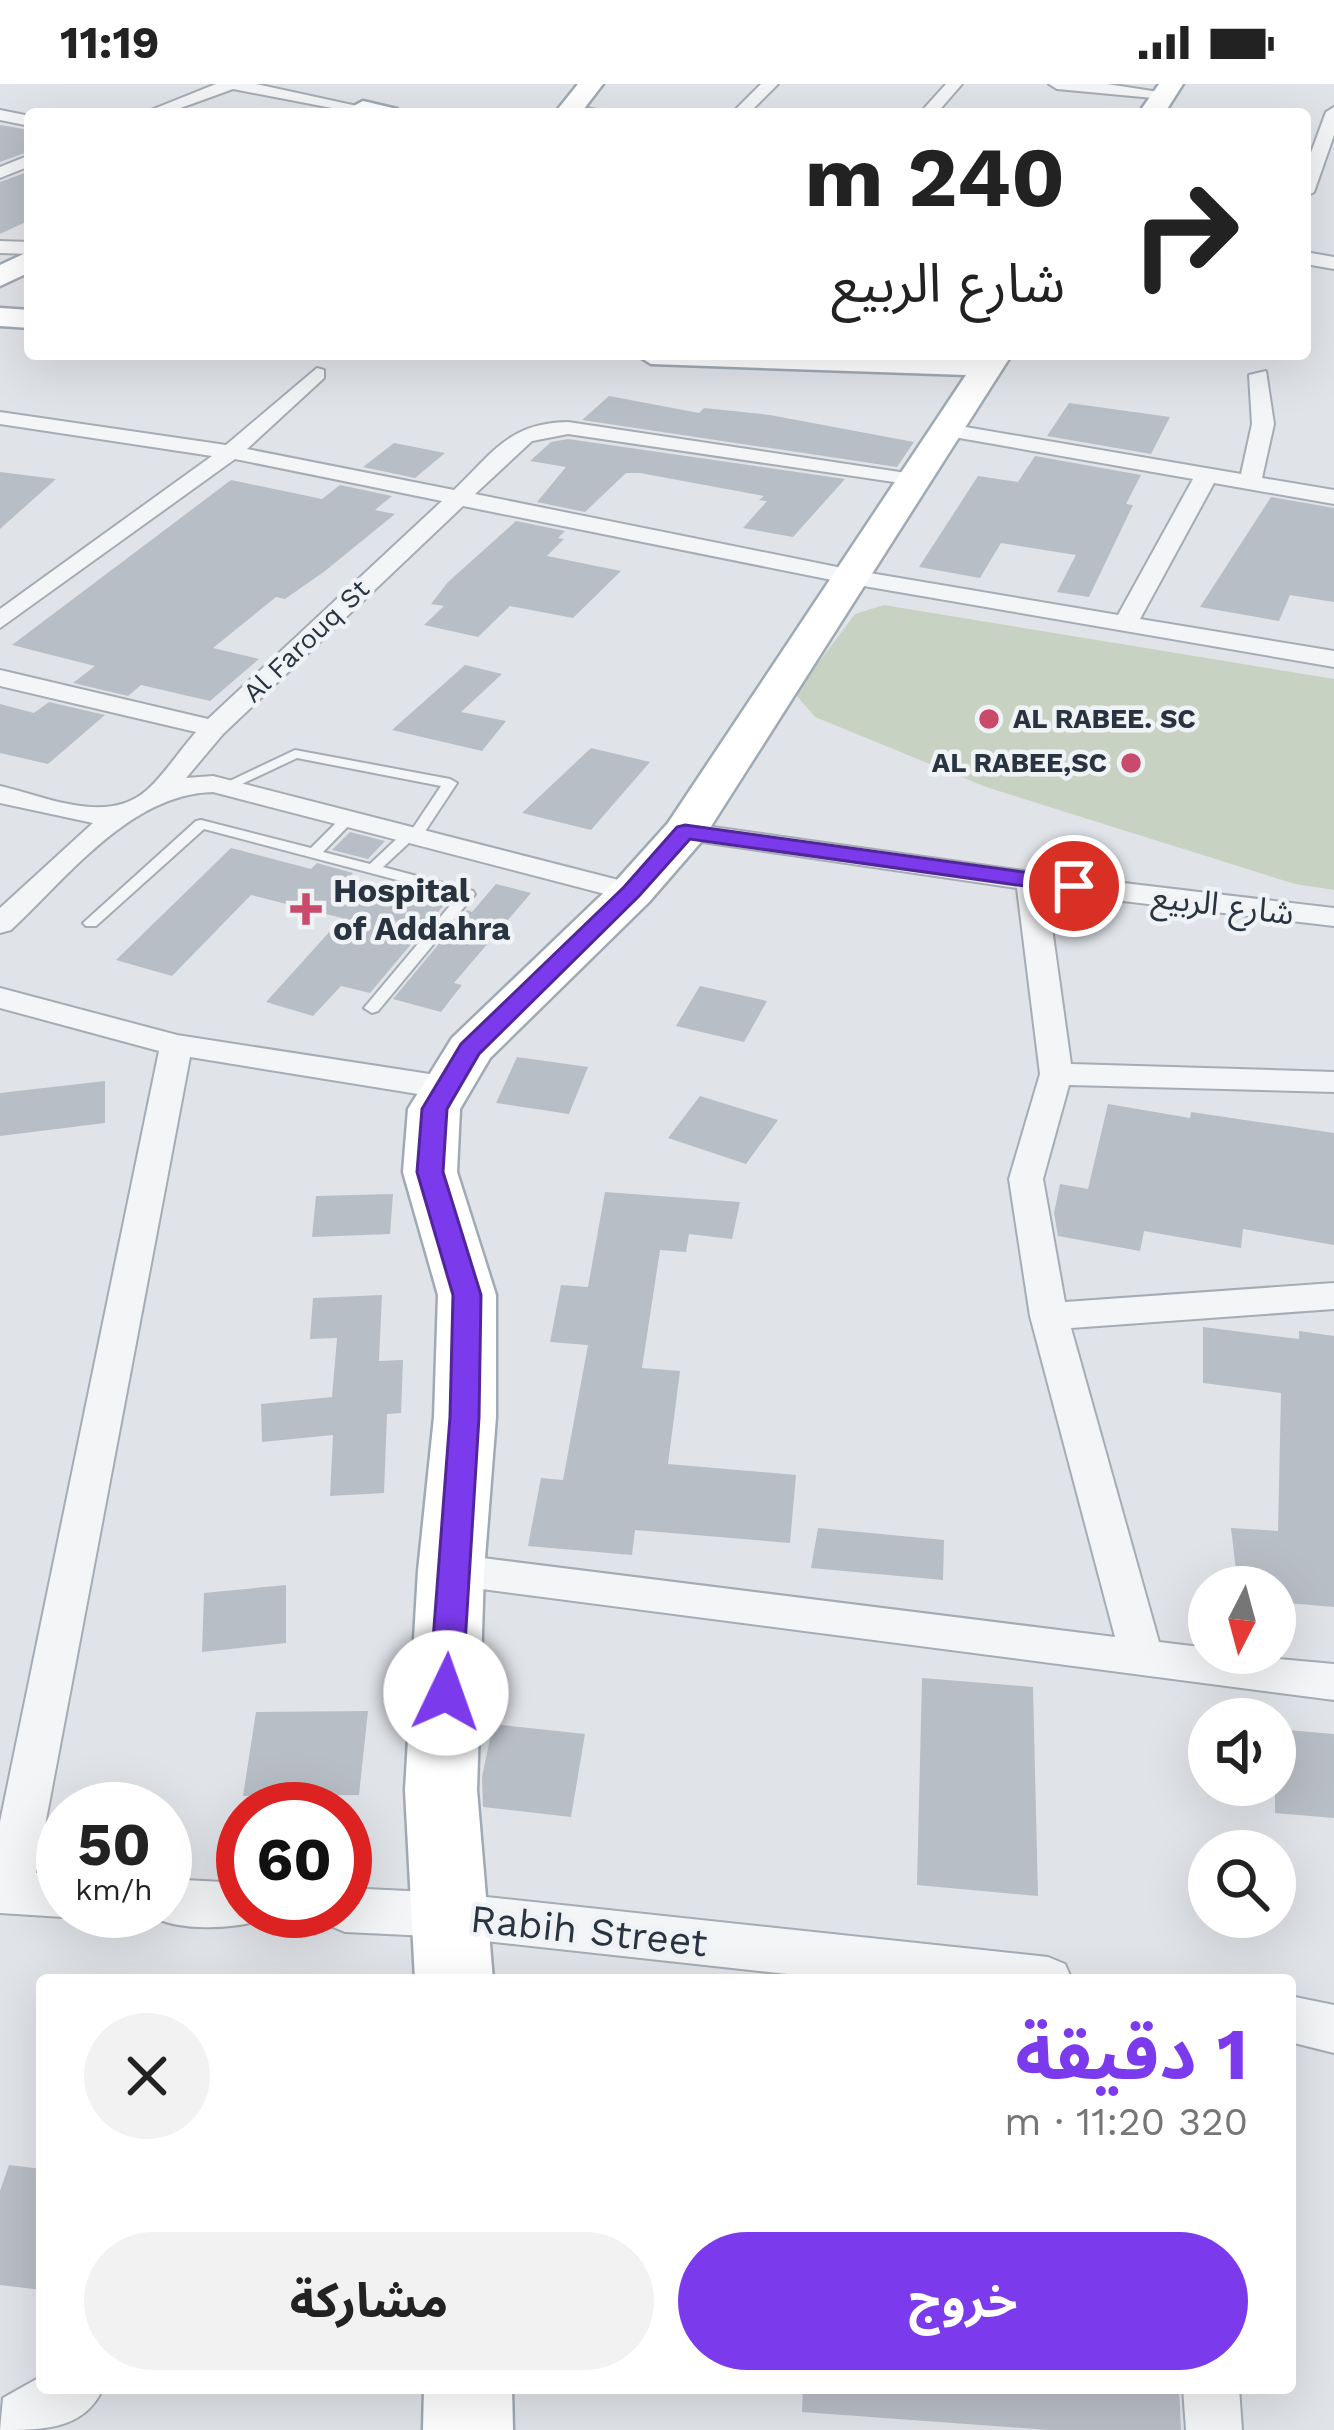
<!DOCTYPE html>
<html lang="ar">
<meta charset="utf-8">
<style>
:root{--surface:#fff;--page:#f2f2f2;--text:#222;--muted:#767676;--accent:#7c3aed}
body{margin:0;font-family:"Work Sans","Noto Sans Arabic",sans-serif;background:var(--page);color:var(--text);direction:rtl;height:100vh;display:flex;flex-direction:column;font-size:45px;white-space:nowrap}
*{box-sizing:border-box;margin:0}
p{font-size:39px;color:var(--muted)}
.icon{flex:none;width:66px;height:66px;fill:none;stroke:currentColor;stroke-width:2;stroke-linecap:round;stroke-linejoin:round}
.map{position:relative;flex:1;overflow:hidden;direction:ltr}
.side{position:absolute;left:36px;top:1890px;width:1260px;height:420px;display:flex;flex-direction:column;background:var(--surface);border-radius:12px;box-shadow:0 12px 48px #0002;direction:rtl}
.side>*{flex:none}
.guide{position:absolute;left:24px;top:24px;width:1287px;height:252px;border-radius:12px;box-shadow:0 12px 48px #0002;direction:rtl;background:#fff;color:var(--text);overflow:hidden}
.needle{width:78px;rotate:186deg}
.controls{position:absolute;left:1188px;top:1482px;display:grid;gap:24px}
.controls a{display:grid;place-items:center;width:108px;height:108px;border-radius:50%;background:var(--surface);box-shadow:0 12px 48px #0002;font-size:60px}
.speed{position:absolute;left:36px;top:1698px;display:flex;gap:24px;font-size:60px;font-weight:700;text-align:center}
.speed>*{display:grid;place-content:center;width:156px;height:156px;border-radius:50%;background:var(--surface);box-shadow:0 12px 48px #0002;line-height:1}
.speed small{font-size:30px;font-weight:400}
.speed .limit{border:18px solid #d22;background:#fff;color:#111}
.pin{position:absolute;display:grid;place-items:center;width:102px;height:102px;color:#fff;margin:-51px;border:6px solid #fff;border-radius:50%;box-shadow:0 3px 12px #0007}
.me{position:absolute;width:132px;margin:-66px;rotate:3deg;stroke-linejoin:round;filter:drop-shadow(0 0 9px #0008)}
.turn{display:flex;align-items:center;gap:42px;height:252px;padding:0 48px;font-size:54px}
.turn .icon{width:156px;height:156px;stroke-width:2.5}
.turn b{display:block;font-size:84px;line-height:102px}
.round{display:grid;place-items:center;flex:none;width:126px;height:126px;border-radius:63px;background:var(--page)}
.overview{display:flex;align-items:center;justify-content:space-between;height:204px;padding:0 48px}
h1{font-size:72px;font-weight:700;line-height:90px;color:var(--accent)}
.button{display:flex;gap:24px;margin-top:auto;padding:24px 48px}
.button a{flex:1;height:138px;border-radius:72px;background:var(--accent);color:#fff;font-size:48px;font-weight:700;line-height:138px;text-align:center}
.button a+a{background:var(--page);color:var(--text)}
.status{display:flex;justify-content:space-between;align-items:center;height:84px;padding:0 60px;background:var(--surface);direction:ltr}
.status svg{height:33px;fill:currentColor}
.map>svg:first-child{display:block}
.green{fill:#c8d2c2}
.building{fill:#b8bec5}
.lines{fill:none;stroke-linecap:round;stroke-linejoin:round}
.lane-casing{stroke:#a5acb3;stroke-width:4}
.street-casing{stroke:#a5acb3;stroke-width:4}
.primary-casing{stroke:#a0aab4;stroke-width:5}
.lane{fill:#f3f5f7;fill-rule:evenodd}
.street{fill:#f3f5f7;fill-rule:evenodd}
.primary{fill:#fff;fill-rule:evenodd}
.route{fill:#7c3aed;stroke:#51269a;stroke-width:3}
.poi-dot{fill:#c94a6b;stroke:#f0f3f6;stroke-width:4.5}
.labels{text-anchor:middle;stroke-width:9;stroke-linejoin:round;paint-order:stroke}
.far-street-label{font-size:27px;fill:#293440;stroke:#f0f3f6}
.far-poi-label{font-size:27px;font-weight:bold;fill:#293440;stroke:#f0f3f6;text-anchor:start}
.poi-label{font-size:33px;font-weight:bold;fill:#293440;stroke:#f0f3f6;text-anchor:start}
.street-label{font-size:33px;fill:#293440;stroke:#f0f3f6}
.near-street-label{font-size:39px;fill:#293440;stroke:#f0f3f6}
</style>
<div class="status"><b>11:19</b><svg viewBox="0 0 49 12"><path d="M0 12V9h3v3zM5 12V6h3v6zM10 12V3h3v9zM15 12V0h3v12zM26 1h20v11H26zM47 4h2v5h-2z"/></svg></div>
<div class="map">
<svg width="1334" height="2346" viewBox="0 0 1334 2346">
<rect width="100%" height="100%" fill="#e0e4e9"/>
<path class="green" d="M884,521L1334,595V806L1295,800L986,703L815,633L795,610L855,530Z"/>
<path class="building" d="M0,41L30,46V67L0,78Z
M30,87V136L0,150V98Z
M609,312L699,329L704,324L770,331L914,358L897,383L582,336Z
M1069,319L1170,333L1151,370L1047,352Z
M568,355L845,395L793,453L743,444L767,417L759,416L764,412L640,389H626L585,428L537,418L566,383L530,377L551,358Z
M394,359L445,369L415,394L363,383Z
M1035,372L1141,391L1126,420L1133,421L1089,513L1057,508L1076,471L1001,459L980,494L919,483L978,392L1018,398Z
M0,388L56,395L0,445Z
M231,396L322,415L340,401L392,412L375,426L395,430L325,487L285,515L276,513L213,564L259,575L210,617L141,601L128,612L73,599L95,582L12,561Z
M1271,413L1334,424V518L1290,511L1279,537L1200,523Z
M516,437L565,447L558,454L564,455L547,472L621,487L573,534L510,522L478,553L424,541L444,522L431,520L448,498Z
M465,581L502,590L461,628L506,637L482,667L392,646Z
M49,618L105,631L48,680L0,669V620L34,629Z
M591,664L650,678L591,746L522,729Z
M350,748L385,757L368,775L332,766Z
M231,764L311,785L317,779L353,789L348,795L445,820L370,909L341,902L313,932L266,918L342,834L251,811L172,892L116,876Z
M496,800L531,809L454,899L462,901L441,928L393,915L467,826L472,828Z
M700,902L767,917L744,958L676,942Z
M517,973L588,983L569,1030L496,1019Z
M105,997V1039L0,1052V1009Z
M700,1012L778,1036L746,1080L668,1054Z
M1108,1020L1190,1034L1191,1028L1334,1049V1161L1243,1145L1241,1164L1144,1147L1140,1167L1058,1152L1054,1129L1060,1100L1088,1105Z
M605,1108L740,1118L732,1155L689,1150L686,1168L660,1166L642,1284L680,1287L668,1380L796,1391L790,1459L635,1446L632,1471L528,1462L541,1394L563,1396L588,1261L550,1258L561,1201L588,1203Z
M393,1110L390,1150L312,1153L316,1112Z
M382,1211L379,1277L403,1276L401,1329L387,1330L384,1409L330,1412L333,1351L262,1358L261,1320L332,1313L337,1254L310,1255L313,1214Z
M1203,1243L1299,1255V1247L1334,1252V1523L1275,1518V1503H1238L1231,1444L1278,1447L1281,1309L1203,1299Z
M818,1444L944,1456L943,1496L811,1484Z
M286,1501V1559L202,1568L204,1509Z
M922,1594L1033,1603L1038,1812L917,1801Z
M368,1627L359,1711L243,1712L256,1628Z
M493,1640L585,1650L571,1733L483,1723L482,1693Z
M1275,1645L1334,1650V1734L1275,1729Z
M9,2081L42,2085V2206L0,2201V2107Z
M803,2304H1179L1181,2346H1049L802,2328Z"/>
<g class="lines">
<g class="lane-casing">
<path id="lane" d="M295,666L450,695L457,699L420,755L412,756L383,783L473,807L475,810L378,927L372,929L364,924L458,812L204,745L96,842H86L83,839L196,737L201,736L311,764L343,732L348,731L355,735L323,768L370,780L404,748L411,747L441,702L297,674L229,706H219L217,703Z"/>
</g>
<g class="street-casing">
<path id="street" d="M216,0H256L371,25L363,30L233,5L164,30H141Z
M761,0H778L748,30H731Z
M946,0H962L936,30H919Z
M1049,0H1107L1172,10L1164,15L1057,5Z
M571,21L617,30L565,29L563,26Z
M1334,23V51L1314,108L1305,113V85L1326,28Z
M0,26L30,32V42L0,36Z
M30,71V82L0,94V83Z
M0,157L30,158V170L0,169Z
M1305,168L1334,173V185L1305,180Z
M317,284L324,286V294L247,365L454,406C494,368 509,339 568,338L913,390L924,397L921,402L568,350L532,357L475,410L852,486L1118,531L1193,395L948,352L937,346L948,340L1241,390L1252,340L1249,291L1266,287L1274,340L1262,394L1334,406V420L1214,399L1140,535L1334,567V583L852,500L463,422L223,650L186,694L213,692L642,802L647,808L642,814L632,817L213,708C130,710 67,794 11,846L0,849V824L93,739L0,719V702C44,712 107,742 147,706C164,691 180,666 196,648L0,602V586L208,635L442,417L235,375L0,544V525L212,372L0,340V328L226,361Z
M685,739L1031,788L1334,824V842L1047,808L1071,980L1334,988V1008L1069,1001L1043,1095L1065,1218L1334,1199V1225L1071,1244L1159,1558L1209,1564V1569L1334,1580V1616L436,1499L430,1487L436,1475L451,1470L1115,1553L1030,1232L1009,1095L1040,990L1017,804L675,754L671,748Z
M0,904L177,951L449,993L461,997L466,1004L461,1011L449,1015L190,973L36,1789L63,1791V1827H80L63,1833L0,1829V1738L159,967L0,924Z
M165,1795L243,1799V1827H264L260,1836C233,1846 166,1848 146,1827H165Z
M345,1804L449,1809L1048,1873L1065,1880L1072,1896H841L449,1853L345,1848L328,1841L322,1827H345Z
M1290,1912L1334,1921V1969L1290,1958Z
M42,2292V2304H103C85,2346 42,2346 0,2346L3,2314Z
M1183,2304H1239L1242,2346H1186Z"/>
</g>
<g class="primary-casing">
<path id="primary" d="M578,0H603L580,30H554Z
M1159,0H1183L1164,30H1138Z
M363,17L397,25L401,30H339Z
M30,167V188L0,202V181Z
M0,224L30,226V244L0,242Z
M635,270H1012L701,758L649,818L490,974L460,1025L457,1088L496,1211V1333L484,1487L477,1706L493,1896H415L405,1706L418,1487L434,1333L438,1211L403,1088L408,1025L452,954L615,798L668,739L966,291L651,280Z
M424,2304H512L513,2346H423Z"/>
</g>
<use href="#lane" class="lane"/>
<use href="#street" class="street"/>
<use href="#primary" class="primary"/>
</g>
<path class="route" d="M685,741L1074,795L1085,802L1074,809L690,755L639,812L479,970L447,1025L443,1088L481,1211L479,1333L462,1609L457,1618L446,1623L434,1618L429,1609L450,1333L453,1211L417,1088L422,1025L461,960L624,803L677,743Z"/>
<g class="poi-dot">
<circle cx="989" cy="635" r="12"/>
<circle cx="1131" cy="679" r="12"/>
<path d="M300 807h12v12h12v12h-12v12h-12v-12h-12v-12h12z"/>
</g>
<g class="labels">
<g class="far-street-label">
<text transform="translate(306 557) rotate(-44)" y="9">Al Farouq St</text>
</g>
<g class="far-poi-label">
<text x="1013" y="644">AL RABEE. SC</text>
<text x="1107" y="688" text-anchor="end">AL RABEE,SC</text>
</g>
<g class="poi-label">
<text x="333" y="818">Hospital<tspan x="333" dy="38">of Addahra</tspan></text>
</g>
<g class="street-label">
<text transform="translate(1223 820) rotate(7)" y="12">شارع الربيع</text>
</g>
<g class="near-street-label">
<text transform="translate(589 1846) rotate(6)" y="14">Rabih Street</text>
</g>
</g>
</svg>
<div class="controls">
<a><svg class="needle" viewBox="-14 -14 28 28"><path d="M0-13l5 13h-10z" fill="#e53935"/><path d="M0 13l5-13h-10z" fill="#767676"/></svg></a>
<a><svg class="icon" aria-label="sound" viewBox="0 0 24 24"><path d="M4 9h4l5-4v14l-5-4H4zM17 9q2 3 0 6"/></svg></a>
<a><svg class="icon" aria-label="search" viewBox="0 0 24 24"><circle cx="10" cy="10" r="6"/><path d="M15 15l6 6"/></svg></a>
</div>
<div class="speed"><div>50<small>km/h</small></div><div class="limit">60</div></div>
<div class="pin" style="left:1074px;top:802px;background:#d93025"><svg class="icon" aria-label="arrive" viewBox="0 0 24 24"><path d="M6 21V4h12l-3 4 3 4H6"/></svg></div>
<svg class="me" style="left:446px;top:1609px" viewBox="-20 -20 40 40"><circle r="19" fill="#fff"/><path d="M0-13L10 11 0 6-10 11z" fill="#7c3aed"/></svg>
<div class="guide">
<div class="turn"><svg class="icon" aria-label="right" viewBox="0 0 24 24"><path d="M7 20v-9h11M14 6l5 5-5 5"/></svg><div><b>240 m</b>شارع الربيع</div></div>
</div>
<section class="side">
<div class="overview"><div><h1>1 دقيقة</h1><p>320 m · 11:20</p></div><a class="round"><svg class="icon" aria-label="close" viewBox="0 0 24 24"><path d="M6 6l12 12M18 6L6 18"/></svg></a></div>
<div class="button"><a>خروج</a><a>مشاركة</a></div>
</section>
</div>
